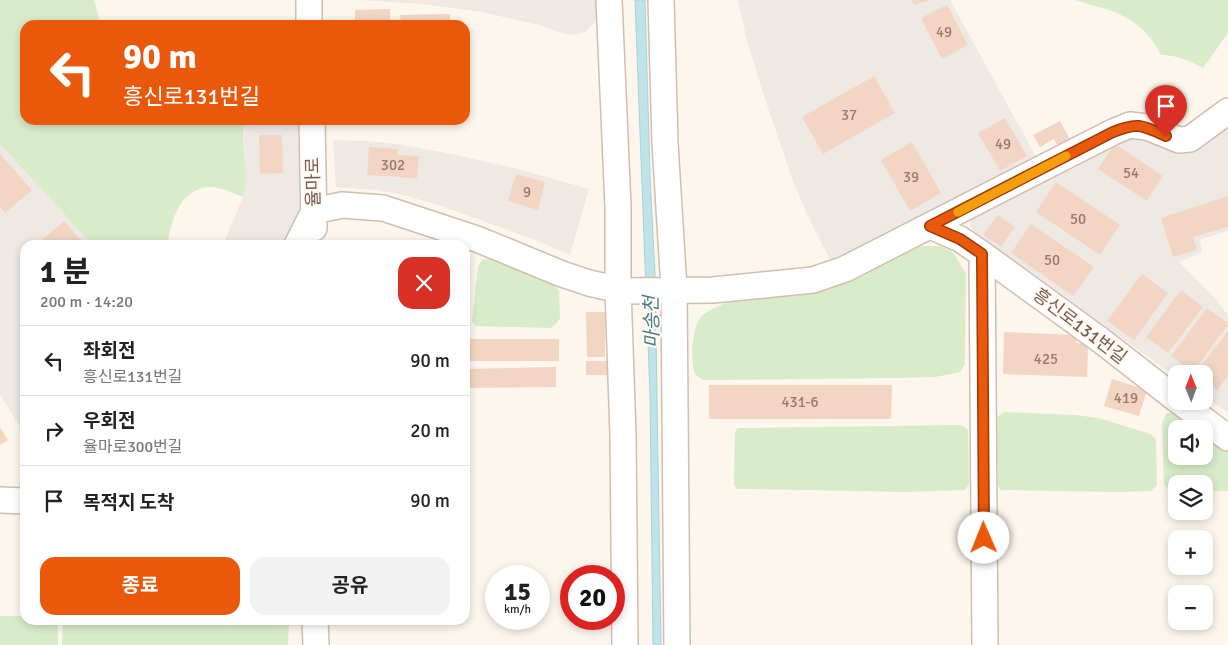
<!DOCTYPE html>
<html lang="ko">
<meta charset="utf-8">
<style>
:root{--surface:#fff;--page:#f2f2f2;--text:#222;--muted:#767676;--line:#e0e0e0;--accent:#ea580c}
body{margin:0;font-family:Signika,"Noto Sans KR",sans-serif;background:var(--page);color:var(--text);height:100vh;display:flex;flex-direction:column;font-size:19px;white-space:nowrap}
*{box-sizing:border-box;margin:0}
p{font-size:16px;color:var(--muted)}
.icon{flex:none;width:28px;height:28px;fill:none;stroke:currentColor;stroke-width:2;stroke-linecap:round;stroke-linejoin:round}
.map{position:relative;flex:1;overflow:hidden}
.side{position:absolute;left:20px;top:240px;width:450px;height:385px;display:flex;flex-direction:column;background:var(--surface);border-radius:15px;box-shadow:0 2px 8px #0003}
.side>*{flex:none}
.guide{position:absolute;left:20px;top:20px;width:450px;height:105px;border-radius:15px;box-shadow:0 2px 8px #0003;background:#ea580c;color:#fff;overflow:hidden}
.needle{width:32px;rotate:359deg}
.buttons{position:absolute;left:1168px;top:365px;display:grid;gap:10px}
.buttons a{display:grid;place-items:center;width:45px;height:45px;border-radius:10px;background:var(--surface);box-shadow:0 2px 8px #0003;font-size:25px}
.speed{position:absolute;left:485px;top:565px;display:flex;gap:10px;font-size:25px;font-weight:700;text-align:center}
.speed>*{display:grid;place-content:center;width:65px;height:65px;border-radius:50%;background:var(--surface);box-shadow:0 2px 8px #0003;line-height:1}
.speed small{font-size:12px;font-weight:400}
.speed .limit{border:8px solid #d22;background:#fff;color:#111}
.pin{position:absolute;display:grid;place-items:center;width:42px;height:42px;color:#fff;margin:-51px -21px;border-radius:50% 50% 50% 0;rotate:-45deg;box-shadow:0 0 5px #0007}
.pin .icon{rotate:45deg}
.me{position:absolute;width:55px;margin:-28px;rotate:359deg;stroke-linejoin:round;filter:drop-shadow(0 0 4px #0008)}
.turn{display:flex;align-items:center;gap:18px;height:105px;padding:0 20px;font-size:22px}
.turn .icon{width:65px;height:65px;stroke-width:2.5}
.turn b{display:block;font-size:35px;line-height:42px}
.round{display:grid;place-items:center;flex:none;width:52px;height:52px;border-radius:15px;background:var(--page)}
.headline{display:flex;align-items:center;justify-content:space-between;height:85px;padding:0 20px}
h1{font-size:30px;font-weight:700;line-height:38px}
.button{display:flex;gap:10px;margin-top:auto;padding:10px 20px}
.button a{flex:1;height:58px;border-radius:15px;background:var(--accent);color:#fff;font-size:20px;font-weight:700;line-height:58px;text-align:center}
.button a+a{background:var(--page);color:var(--text)}
ul{padding:0;list-style:none}
li{display:flex;align-items:center;gap:15px;height:70px;padding:0 20px;border-top:1px solid var(--line)}
li div{flex:1}
li b{display:block;font-size:19px}
li em{font-style:normal}
.map>svg:first-child{display:block}
.industrial{fill:#efe9e4}
.green{fill:#d8ecc9}
.water{fill:#bfe3e8;stroke:#a5d3da}
.building{fill:#f3d5c3}
.lines{fill:none;stroke-linecap:round;stroke-linejoin:round}
.minor-casing{stroke:#d1beb0;stroke-width:28}
.minor{stroke:#fff;stroke-width:25}
.route-casing{stroke:#983908;stroke-width:12}
.route{stroke:#ea580c;stroke-width:9}
.slow{stroke:#f59e0b;stroke-width:9}
.labels{text-anchor:middle;stroke-width:4.5;stroke-linejoin:round;paint-order:stroke}
.number-label{font-size:15px;fill:#987a6a}
.street-label{font-size:18px;fill:#7a5c4d;stroke:#fffaf3}
.water-label{font-size:19px;font-style:italic;fill:#437c86;stroke:#fffaf3}
</style>
<div class="map">
<svg width="1228" height="645" viewBox="0 0 1228 645">
<rect width="100%" height="100%" fill="#fdf6ec"/>
<path class="industrial" d="M359,0H601V11L594,23L585,32L573,35L561,33L540,25L481,12L423,4Z
M738,0H950L1040,164L833,265L813,227L794,184L766,102L747,41Z
M246,120H293L300,127L301,200L297,221L288,245H223L243,197L246,180L244,140L245,123Z
M1225,124L1228,127V231L1200,240L1202,252L1179,262L1214,297L1228,315V412L1204,397V374H1176V377L975,232L970,226V218L1122,136Z
M333,140L366,141L397,144L457,155L522,170L589,189L570,255L538,241L444,207L400,194L376,190L336,187Z
M0,144L93,245H25V435L0,394Z"/>
<path class="green" d="M0,0H94L100,22V25H25V120H246C240,134 246,161 246,177C246,184 244,191 243,197C233,193 221,187 209,187C181,188 170,221 168,245H93L0,144Z
M1076,0H1228V33L1203,68C1190,61 1177,55 1161,55C1149,31 1131,17 1106,9C1096,6 1086,4 1076,0Z
M923,246H941L953,252L966,274L965,364L960,372L935,377L901,378L703,380C701,379 697,376 696,375C689,365 692,328 700,318C706,311 715,308 723,304Z
M490,258L554,285L559,291L560,318L556,324L550,328L476,326L472,321L478,267L482,260Z
M1004,412L1075,415L1099,418L1150,434L1156,439L1157,485L1151,491L1117,492L1001,490L998,485L997,417Z
M1173,412L1198,429H1176V456H1204V433L1228,451V491H1204V484H1176V491L1170,490L1164,485L1162,423L1166,414Z
M962,425L968,430L969,484L965,490L906,492L747,489H737L734,485L735,432L738,428Z
M0,616H25V620H56L58,622V645H0Z
M63,620H287L289,622L288,645H62Z"/>
<path class="water" d="M635,0H645L650,175L655,275L661,645H653L650,395Z"/>
<path class="building" d="M912,0H930L914,5Z
M947,5L968,45L942,59L921,18Z
M390,9V25H355V10Z
M450,14V25H401L400,15Z
M874,76L895,113L823,154L802,117Z
M1005,118L1027,156L1000,171L978,133Z
M357,120H392V122H357Z
M1060,121L1072,143L1059,149L1054,139L1040,147L1033,135Z
M259,135H282L283,173L260,174Z
M912,142L941,193L910,211L881,160Z
M1115,144L1163,176L1147,201L1098,169Z
M369,147L398,149L397,155L419,156L417,178L367,175Z
M0,154L32,190L5,213L0,207Z
M516,174L545,182L538,210L508,201Z
M1056,182L1120,225L1100,255L1036,212Z
M1228,196V227L1193,237L1197,250L1173,257L1161,218Z
M998,215L1015,227L1001,247L983,235Z
M64,221L85,245H39L38,243Z
M1031,224L1094,267L1073,296L1011,253Z
M1142,274L1168,293L1134,340L1107,321Z
M1181,290L1203,307L1168,353L1146,337Z
M1207,308L1228,323V325L1193,372L1171,356Z
M586,312H605V357H587Z
M1228,331V376L1217,390L1204,380V374H1195Z
M1004,332L1077,335L1076,343L1088,344L1087,377L1003,374Z
M468,339H559V361H468Z
M586,361H607V375H586Z
M556,367V387L465,388V369Z
M1112,379L1147,390L1139,416L1104,406Z
M709,385H892L891,419H709Z
M0,427L8,440L0,445Z"/>
<g class="lines">
<g class="minor-casing">
<path id="minor" d="M309,0V25
M609,0L618,207V289L623,435L625,645
M661,0L665,143L674,289L677,645
M312,120L314,228
M930,226L960,239L982,254L1103,342L1176,399
M297,245L314,211L342,205L383,208L477,239L562,274L589,283L624,291L713,290L813,280L845,269L1113,132L1130,125L1147,127L1179,140L1190,139L1228,111
M982,254L985,645
M1179,401L1228,438
M0,500L25,501
M315,620L316,645"/>
</g>
<use href="#minor" class="minor"/>
</g>
<g class="lines">
<g class="route-casing">
<path id="route" d="M984,538L982,254L960,239L930,226L1113,132C1137,122 1142,125 1166,136"/>
</g>
<use href="#route" class="route"/>
<path class="slow" d="M958,212L1066,156"/>
</g>
<g class="labels">
<g class="number-label">
<text x="944" y="37">49</text>
<text x="849" y="120">37</text>
<text x="1003" y="149">49</text>
<text x="393" y="170">302</text>
<text x="1131" y="178">54</text>
<text x="911" y="182">39</text>
<text x="527" y="197">9</text>
<text x="1078" y="224">50</text>
<text x="1052" y="265">50</text>
<text x="1046" y="364">425</text>
<text x="1126" y="403">419</text>
<text x="800" y="407">431-6</text>
</g>
<g class="street-label">
<text transform="translate(313 182) rotate(-91)" y="6">율마로</text>
<text transform="translate(1080 326) rotate(37)" y="6">흥신로131번길</text>
</g>
<g class="water-label">
<text transform="translate(651 322) rotate(-91)" y="7">마송천</text>
</g>
</g>
</svg>
<div class="buttons">
<a><svg class="needle" viewBox="-14 -14 28 28"><path d="M0-13l5 13h-10z" fill="#e53935"/><path d="M0 13l5-13h-10z" fill="#767676"/></svg></a>
<a><svg class="icon" aria-label="sound" viewBox="0 0 24 24"><path d="M4 9h4l5-4v14l-5-4H4zM17 9q2 3 0 6"/></svg></a>
<a><svg class="icon" aria-label="layers" viewBox="0 0 24 24"><path d="M12 4l9 5-9 5-9-5zM3 14l9 5 9-5"/></svg></a>
<a>+</a>
<a>−</a>
</div>
<div class="speed"><div>15<small>km/h</small></div><div class="limit">20</div></div>
<div class="pin" style="left:1166px;top:136px;background:#d93025"><svg class="icon" aria-label="arrive" viewBox="0 0 24 24"><path d="M6 21V4h12l-3 4 3 4H6"/></svg></div>
<svg class="me" style="left:984px;top:538px" viewBox="-20 -20 40 40"><circle r="19" fill="#fff"/><path d="M0-13L10 11 0 6-10 11z" fill="#ea580c"/></svg>
<div class="guide">
<div class="turn"><svg class="icon" aria-label="left" viewBox="0 0 24 24"><path d="M17 20v-9H6M10 6l-5 5 5 5"/></svg><div><b>90 m</b>흥신로131번길</div></div>
</div>
<section class="side">
<div class="headline"><div><h1>1 분</h1><p>200 m · 14:20</p></div><a class="round" style="background:#d93025;color:#fff"><svg class="icon" aria-label="close" viewBox="0 0 24 24"><path d="M6 6l12 12M18 6L6 18"/></svg></a></div>
<ul>
<li><svg class="icon" aria-label="left" viewBox="0 0 24 24"><path d="M17 20v-9H6M10 6l-5 5 5 5"/></svg><div><b>좌회전</b><p>흥신로131번길</p></div><em>90 m</em></li>
<li><svg class="icon" aria-label="right" viewBox="0 0 24 24"><path d="M7 20v-9h11M14 6l5 5-5 5"/></svg><div><b>우회전</b><p>율마로300번길</p></div><em>20 m</em></li>
<li><svg class="icon" aria-label="arrive" viewBox="0 0 24 24"><path d="M6 21V4h12l-3 4 3 4H6"/></svg><div><b>목적지 도착</b></div><em>90 m</em></li>
</ul>
<div class="button"><a>종료</a><a>공유</a></div>
</section>
</div>
